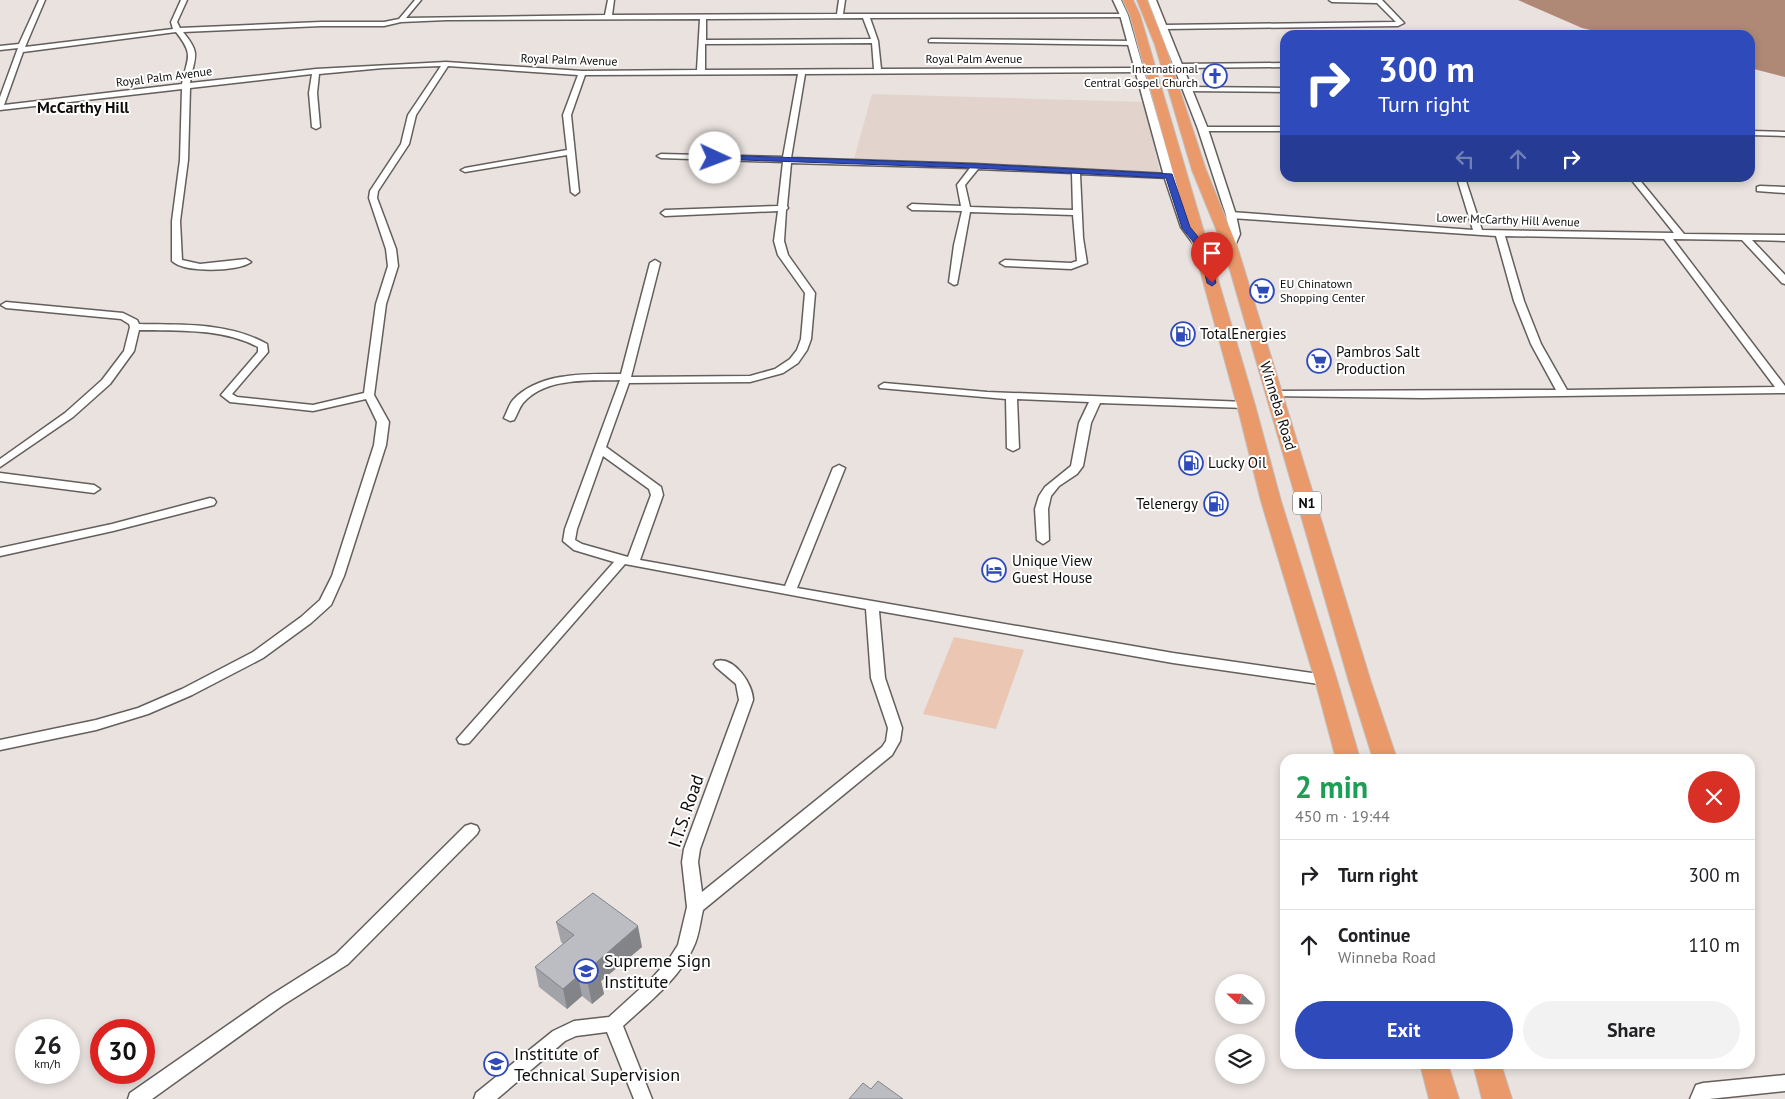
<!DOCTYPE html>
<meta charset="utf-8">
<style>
:root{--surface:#fff;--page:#f2f2f2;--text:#202124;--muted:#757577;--line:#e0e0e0;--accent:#2f4aba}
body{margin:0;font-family:"PT Sans",sans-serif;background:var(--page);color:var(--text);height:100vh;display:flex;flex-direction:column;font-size:19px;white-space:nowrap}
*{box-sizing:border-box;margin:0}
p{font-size:16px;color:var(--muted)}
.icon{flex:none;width:28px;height:28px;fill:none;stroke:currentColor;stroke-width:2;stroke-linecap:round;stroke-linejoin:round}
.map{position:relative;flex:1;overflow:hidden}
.side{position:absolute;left:1280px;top:754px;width:475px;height:315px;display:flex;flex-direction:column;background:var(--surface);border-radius:15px;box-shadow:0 2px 8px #0003}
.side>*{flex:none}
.top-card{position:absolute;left:1280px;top:30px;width:475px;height:152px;border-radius:15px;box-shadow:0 2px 8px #0003;background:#2f4aba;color:#fff;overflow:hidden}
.needle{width:32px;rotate:292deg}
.fabs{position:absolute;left:1215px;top:974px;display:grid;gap:10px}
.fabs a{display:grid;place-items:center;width:50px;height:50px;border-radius:50%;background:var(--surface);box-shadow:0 2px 8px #0003;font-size:25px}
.speed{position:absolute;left:15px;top:1019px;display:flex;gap:10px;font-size:25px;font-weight:700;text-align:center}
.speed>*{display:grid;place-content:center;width:65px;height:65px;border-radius:50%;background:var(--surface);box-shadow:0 2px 8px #0003;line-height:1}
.speed small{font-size:12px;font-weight:400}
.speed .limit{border:8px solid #d22;background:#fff;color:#111}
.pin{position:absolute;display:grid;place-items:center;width:42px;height:42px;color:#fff;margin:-51px -21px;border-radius:50% 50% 50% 0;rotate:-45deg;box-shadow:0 0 5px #0007}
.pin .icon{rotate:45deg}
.me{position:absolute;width:55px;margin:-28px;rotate:92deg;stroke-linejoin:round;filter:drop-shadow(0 0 4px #0008)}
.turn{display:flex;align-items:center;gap:18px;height:105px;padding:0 15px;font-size:22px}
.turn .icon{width:65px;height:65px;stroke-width:2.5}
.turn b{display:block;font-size:35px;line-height:42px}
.lanes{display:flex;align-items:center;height:48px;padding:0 15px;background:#0003;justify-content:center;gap:25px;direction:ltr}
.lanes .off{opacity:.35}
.round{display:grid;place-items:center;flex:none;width:52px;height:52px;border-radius:26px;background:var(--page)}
.head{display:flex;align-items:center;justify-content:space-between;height:85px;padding:0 15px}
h1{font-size:30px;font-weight:700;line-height:38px;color:#1e9e55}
.cta{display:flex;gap:10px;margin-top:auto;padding:10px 15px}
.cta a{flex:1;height:58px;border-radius:30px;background:var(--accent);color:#fff;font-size:20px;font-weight:700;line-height:58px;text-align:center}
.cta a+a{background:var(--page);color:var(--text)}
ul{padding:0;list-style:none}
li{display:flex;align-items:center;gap:15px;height:70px;padding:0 15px;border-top:1px solid var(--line)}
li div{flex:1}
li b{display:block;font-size:19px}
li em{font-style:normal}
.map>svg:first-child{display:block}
.built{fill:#e2d4cd}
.green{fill:#ebc6b3}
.water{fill:#af8975}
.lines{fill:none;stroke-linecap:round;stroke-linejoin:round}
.minor-casing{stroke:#645f5c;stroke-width:3}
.tertiary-casing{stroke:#645f5c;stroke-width:3}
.trunk-casing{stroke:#c1c0c0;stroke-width:2}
.minor{fill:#fff;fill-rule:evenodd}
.tertiary{fill:#fff;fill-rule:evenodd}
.trunk{fill:#ea9a6a;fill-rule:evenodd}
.wall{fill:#a1a3a8}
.shaded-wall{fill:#838488}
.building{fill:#bbbdc3;stroke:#838488}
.route{fill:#2f4aba;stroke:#1f3079}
.labels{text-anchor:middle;stroke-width:4;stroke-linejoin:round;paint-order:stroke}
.far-street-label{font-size:12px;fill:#0f0d0c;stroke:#fff}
.far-poi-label{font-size:12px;fill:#0f0d0c;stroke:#fff;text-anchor:end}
.shield{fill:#fff;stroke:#575655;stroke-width:1}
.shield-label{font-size:14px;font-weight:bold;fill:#0f0d0c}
.poi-label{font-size:15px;fill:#0f0d0c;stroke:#fff;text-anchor:start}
.street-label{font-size:15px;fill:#0f0d0c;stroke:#fff}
.far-district-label{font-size:16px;font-weight:bold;fill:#0f0d0c;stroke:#fff}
.near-street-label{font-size:18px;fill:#0f0d0c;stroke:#fff}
.near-poi-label{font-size:18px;fill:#0f0d0c;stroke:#fff;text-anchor:start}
</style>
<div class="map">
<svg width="1785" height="1099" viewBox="0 0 1785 1099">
<rect width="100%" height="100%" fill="#e9e2df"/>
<path class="built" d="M872,94L1144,102L1160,172L854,159Z"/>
<path class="green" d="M954,637L1024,650L996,729L923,714Z"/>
<path class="water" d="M1518,0H1785V77L1750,68V35H1612L1582,28Z"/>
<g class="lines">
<g class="minor-casing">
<path id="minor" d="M39,0H45L25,47L173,29L171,22L181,0H187L177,22L180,28L321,22H384L399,19L415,0H421L406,18L605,15L608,0H614L612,15L837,14L839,0H845L843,14H1126L1127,15L1124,17L870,18L878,41L881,69L1140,68H1143V72L805,74L791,158L975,164L1169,174L1173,176L1169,178L1080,174L1083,238L1087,263L1071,269L1005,266L1000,263L1005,260L1071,263L1077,261L1073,215L970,212L957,284L954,285L949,282L954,245L962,211L912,210L908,207L912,204L961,206L957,185L970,168L791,163L787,206L788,208L786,210L784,241L788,255L815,293L811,339L807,350L798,363L783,373L750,382L629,383L606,447L661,487L663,495L640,560L785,586L833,468L839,465L845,468L797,588L1173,653L1326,675L1331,677L1333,680L1331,683L1326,685L1173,663L879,611L885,678L902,728L900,741L892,755L703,910C700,922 699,937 693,948C678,980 648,1003 623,1026L652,1099H634L607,1032L576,1036L565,1041L497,1099H474L476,1093L553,1031L574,1021L609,1017L654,976L669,959L678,945L687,907L682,862L684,849L739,700L736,684L716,667L714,664L716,661C734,656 753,684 753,700L700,849L698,862L702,892L882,747L886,741L888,728L871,678L866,609L625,564L469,743L464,744L459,743L457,739L614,562L574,550L563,541L565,529L620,380C588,381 546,377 523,403C519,408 517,415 514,420L510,421L504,418C507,412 509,405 513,400C539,372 586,374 621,374L650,263L655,260L660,263L631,377L750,376L775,369L790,359L797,350L801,339L805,293L778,255L774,241L778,211L665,216L661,213L665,210L778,206L783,162L661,158L657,156L661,154L783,157L798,74L585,75L571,115L579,192L575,195L571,192L567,155L465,172L461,170L465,168L567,150L563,115L578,75L448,66L416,115L409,144L378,191L377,198L396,249L398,266L386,304L374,395L389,422L386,445L344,576L331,605L311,623L263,658L192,695L148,714L96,730L0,750V740L96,720L138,708L182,689L253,652L301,617L320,600L332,576L374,445L377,422L366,399L313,411L230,402L221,395L258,352V347C223,328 178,331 139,330L134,351L110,384L73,417L0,467V459L65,413L102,380L124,351L130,327L129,324L121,319L6,308L1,305L6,302L123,313L137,320L139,324C181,325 228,322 267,344L268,352L232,394L237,397L313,405L364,393L376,304L388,266L386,249L369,198L370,191L401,144L408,115L441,66L383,68L319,74L317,93L320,127L316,129L312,127L309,93L312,74L190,88L188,160L180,221L182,260L200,264L246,259L251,262C238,272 184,273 172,261V221L180,160L182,89L0,110V97L18,48L0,50V46L19,44ZM863,18L871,39L706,40V19ZM700,19L697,70L582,71L446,62L316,69L190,83C194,56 202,55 183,32L321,26H384L401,22L447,20ZM176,32C195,56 187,57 182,84L4,105L23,52ZM872,43L874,69L705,70V44ZM978,169L1072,173L1073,210L970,207L965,185ZM603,456L649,489L651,495L628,557L582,544L575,540L577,529Z
M1329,0H1382L1404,23L1398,26L1164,29L1161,27L1164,25L1396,22L1377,3L1332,2Z
M931,39L1132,41L1135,43L1132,45L929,42V40Z
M1285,63V67L1178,68L1174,66L1178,64Z
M1184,87L1285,88V92L1187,91H1184Z
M1200,127H1285V131H1200Z
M1750,131L1785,132V136L1750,135Z
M1457,178H1465L1482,230L1674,233L1630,178H1638L1684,234L1785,235V241L1752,240L1785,275V284L1782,283L1742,240L1673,239L1785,386V393L1422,398L1269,396L1268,394L1269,392L1273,391L1556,390L1531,344L1514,301L1496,236L1231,218L1227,215L1231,212L1473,230ZM1505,236L1664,239L1775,387L1567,390L1541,344L1524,301Z
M1760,186L1785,187V193L1757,191V187Z
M884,383L987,392L1246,402L1251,405L1246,408L1100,403L1091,423L1083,466L1077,474L1059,486L1051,496L1048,509L1049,540L1043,544L1037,540L1035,509L1039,496L1045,487L1071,466L1079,423L1089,402L1017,399L1019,448L1013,451L1007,448L1006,399L880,388L879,386Z
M0,473L94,485L100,489L94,493L0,481Z
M210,498L214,499L216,502L214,505L113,531L0,556V548L112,524Z
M471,824L477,826L479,830L477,834L348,964L283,1005L152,1099H128L130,1093L271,995L336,954L465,826Z
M1785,1075V1091L1709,1099H1690L1696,1085L1703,1083Z"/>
</g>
<g class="tertiary-casing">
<path id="tertiary" d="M1113,0H1121L1128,15L1174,176L1191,227L1207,248L1206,250H1198L1181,227L1164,176L1120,15Z
M1148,0H1156L1208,129L1236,215L1240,234L1234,248L1230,249L1225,246L1230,234L1226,215L1198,129Z"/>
</g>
<g class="trunk-casing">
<path id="trunk" d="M1123,0H1133L1140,15L1255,405L1281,501L1337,680L1360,759H1336L1315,680L1261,501L1237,405L1130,15Z
M1137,0H1147L1165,45L1206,170L1237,246L1371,682L1397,759H1373L1349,682L1223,246L1192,170L1155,45Z
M1420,1064H1448L1459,1099H1429Z
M1473,1064H1501L1512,1099H1482Z"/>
</g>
<use href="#minor" class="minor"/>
<use href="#tertiary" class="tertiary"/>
<use href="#trunk" class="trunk"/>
</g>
<path class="wall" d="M556,922L642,947L601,981L604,994L592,1004L582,996L567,1009L539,987L535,967L563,944L561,942Z"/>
<path class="shaded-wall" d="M638,926L642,947L601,981L604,994L592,1004L588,984L591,967Z
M578,976L582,996L567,1009L563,989Z"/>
<path class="building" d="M593,893L638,926L591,967L600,974L588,984L578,976L563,989L535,967L574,935L556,922Z
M878,1081L903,1099H849L863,1083L871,1089Z"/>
<path class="route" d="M715,155L975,164L1172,174L1190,227L1207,248L1216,283L1212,286L1207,283L1199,249L1182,228L1166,178L975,168L713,159L712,158Z"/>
<defs>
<g id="church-ring" transform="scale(1.25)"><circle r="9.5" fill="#fff" stroke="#2f4aba" stroke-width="1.5"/><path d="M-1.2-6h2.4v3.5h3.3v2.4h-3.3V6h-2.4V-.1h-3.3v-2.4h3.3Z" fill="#2f4aba"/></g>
<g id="supermarket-ring" transform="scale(1.25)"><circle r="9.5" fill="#fff" stroke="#2f4aba" stroke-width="1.5"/><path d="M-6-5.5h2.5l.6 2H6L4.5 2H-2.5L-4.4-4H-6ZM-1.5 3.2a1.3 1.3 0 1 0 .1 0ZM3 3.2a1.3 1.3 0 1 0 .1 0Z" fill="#2f4aba"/></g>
<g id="fuel-ring" transform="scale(1.25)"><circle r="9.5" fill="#fff" stroke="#2f4aba" stroke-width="1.5"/><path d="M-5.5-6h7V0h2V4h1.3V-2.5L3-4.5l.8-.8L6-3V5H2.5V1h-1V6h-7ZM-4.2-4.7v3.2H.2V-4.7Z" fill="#2f4aba"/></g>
<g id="hotel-ring" transform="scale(1.25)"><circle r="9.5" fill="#fff" stroke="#2f4aba" stroke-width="1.5"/><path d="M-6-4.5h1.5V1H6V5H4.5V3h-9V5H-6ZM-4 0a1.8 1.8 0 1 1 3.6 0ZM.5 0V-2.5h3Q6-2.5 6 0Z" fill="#2f4aba"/></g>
<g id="university-ring" transform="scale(1.25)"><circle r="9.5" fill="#fff" stroke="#2f4aba" stroke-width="1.5"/><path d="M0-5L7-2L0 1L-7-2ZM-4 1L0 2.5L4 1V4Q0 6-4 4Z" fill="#2f4aba"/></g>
</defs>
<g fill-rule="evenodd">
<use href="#church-ring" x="1215" y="76"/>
<use href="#supermarket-ring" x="1262" y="291"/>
<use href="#fuel-ring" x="1183" y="334"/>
<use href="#supermarket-ring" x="1319" y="361"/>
<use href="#fuel-ring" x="1191" y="463"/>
<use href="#fuel-ring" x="1216" y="504"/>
<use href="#hotel-ring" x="994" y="570"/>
<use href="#university-ring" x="586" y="971"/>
<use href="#university-ring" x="496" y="1064"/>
</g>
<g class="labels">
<g class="far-street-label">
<text x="974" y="63">Royal Palm Avenue</text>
<text transform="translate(569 60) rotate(2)" y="4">Royal Palm Avenue</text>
<text transform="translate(164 77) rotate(-7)" y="4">Royal Palm Avenue</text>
<text transform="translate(1508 220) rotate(2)" y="4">Lower McCarthy Hill Avenue</text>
</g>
<g class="far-poi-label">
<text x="1198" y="73">International<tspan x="1198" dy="14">Central Gospel Church</tspan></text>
<text x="1280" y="288" text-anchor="start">EU Chinatown<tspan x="1280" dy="14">Shopping Center</tspan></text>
</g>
<rect class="shield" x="1293" y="491.5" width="28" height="23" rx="4"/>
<g class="shield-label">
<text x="1307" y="508">N1</text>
</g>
<g class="poi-label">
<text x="1200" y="339">TotalEnergies</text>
<text x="1336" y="357">Pambros Salt<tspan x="1336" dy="17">Production</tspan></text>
<text x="1208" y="468">Lucky Oil</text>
<text x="1198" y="509" text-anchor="end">Telenergy</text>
<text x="1012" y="566">Unique View<tspan x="1012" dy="17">Guest House</tspan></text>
</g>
<g class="street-label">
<text transform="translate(1278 406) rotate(73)" y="5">Winneba Road</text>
</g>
<g class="far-district-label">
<text x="83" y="113">McCarthy Hill</text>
</g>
<g class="near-street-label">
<text transform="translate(686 811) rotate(-71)" y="6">I.T.S. Road</text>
</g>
<g class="near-poi-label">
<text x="604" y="967">Supreme Sign<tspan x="604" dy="21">Institute</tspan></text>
<text x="514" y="1060">Institute of<tspan x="514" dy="21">Technical Supervision</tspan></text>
</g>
</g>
</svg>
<div class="fabs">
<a><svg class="needle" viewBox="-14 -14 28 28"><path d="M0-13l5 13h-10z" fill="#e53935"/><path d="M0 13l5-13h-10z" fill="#757577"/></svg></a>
<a><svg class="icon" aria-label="layers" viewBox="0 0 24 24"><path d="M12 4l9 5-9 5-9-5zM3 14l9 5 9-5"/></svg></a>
</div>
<div class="speed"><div>26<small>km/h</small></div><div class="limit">30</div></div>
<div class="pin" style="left:1212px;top:283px;background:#d93025"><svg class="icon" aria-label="arrive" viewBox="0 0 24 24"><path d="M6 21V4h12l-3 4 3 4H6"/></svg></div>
<svg class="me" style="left:715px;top:158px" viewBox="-20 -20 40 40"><circle r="19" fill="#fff"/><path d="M0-13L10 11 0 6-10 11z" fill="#2f4aba"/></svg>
<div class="top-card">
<div class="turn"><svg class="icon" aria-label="right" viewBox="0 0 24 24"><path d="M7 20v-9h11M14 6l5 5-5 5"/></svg><div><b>300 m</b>Turn right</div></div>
<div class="lanes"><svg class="icon off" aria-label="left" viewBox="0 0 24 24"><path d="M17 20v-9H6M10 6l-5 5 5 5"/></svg><svg class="icon off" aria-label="ahead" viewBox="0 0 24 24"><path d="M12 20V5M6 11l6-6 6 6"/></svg><svg class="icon" aria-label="right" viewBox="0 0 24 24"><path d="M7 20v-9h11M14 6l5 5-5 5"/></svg></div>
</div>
<section class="side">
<div class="head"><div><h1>2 min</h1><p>450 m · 19:44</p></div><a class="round" style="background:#d93025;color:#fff"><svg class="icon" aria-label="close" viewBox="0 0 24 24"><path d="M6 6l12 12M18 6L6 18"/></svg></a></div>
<ul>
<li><svg class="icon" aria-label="right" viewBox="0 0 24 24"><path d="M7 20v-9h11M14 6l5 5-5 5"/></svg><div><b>Turn right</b></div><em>300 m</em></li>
<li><svg class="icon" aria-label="ahead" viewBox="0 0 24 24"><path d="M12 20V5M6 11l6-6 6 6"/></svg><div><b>Continue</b><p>Winneba Road</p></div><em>110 m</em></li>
</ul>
<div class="cta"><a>Exit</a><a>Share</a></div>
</section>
</div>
